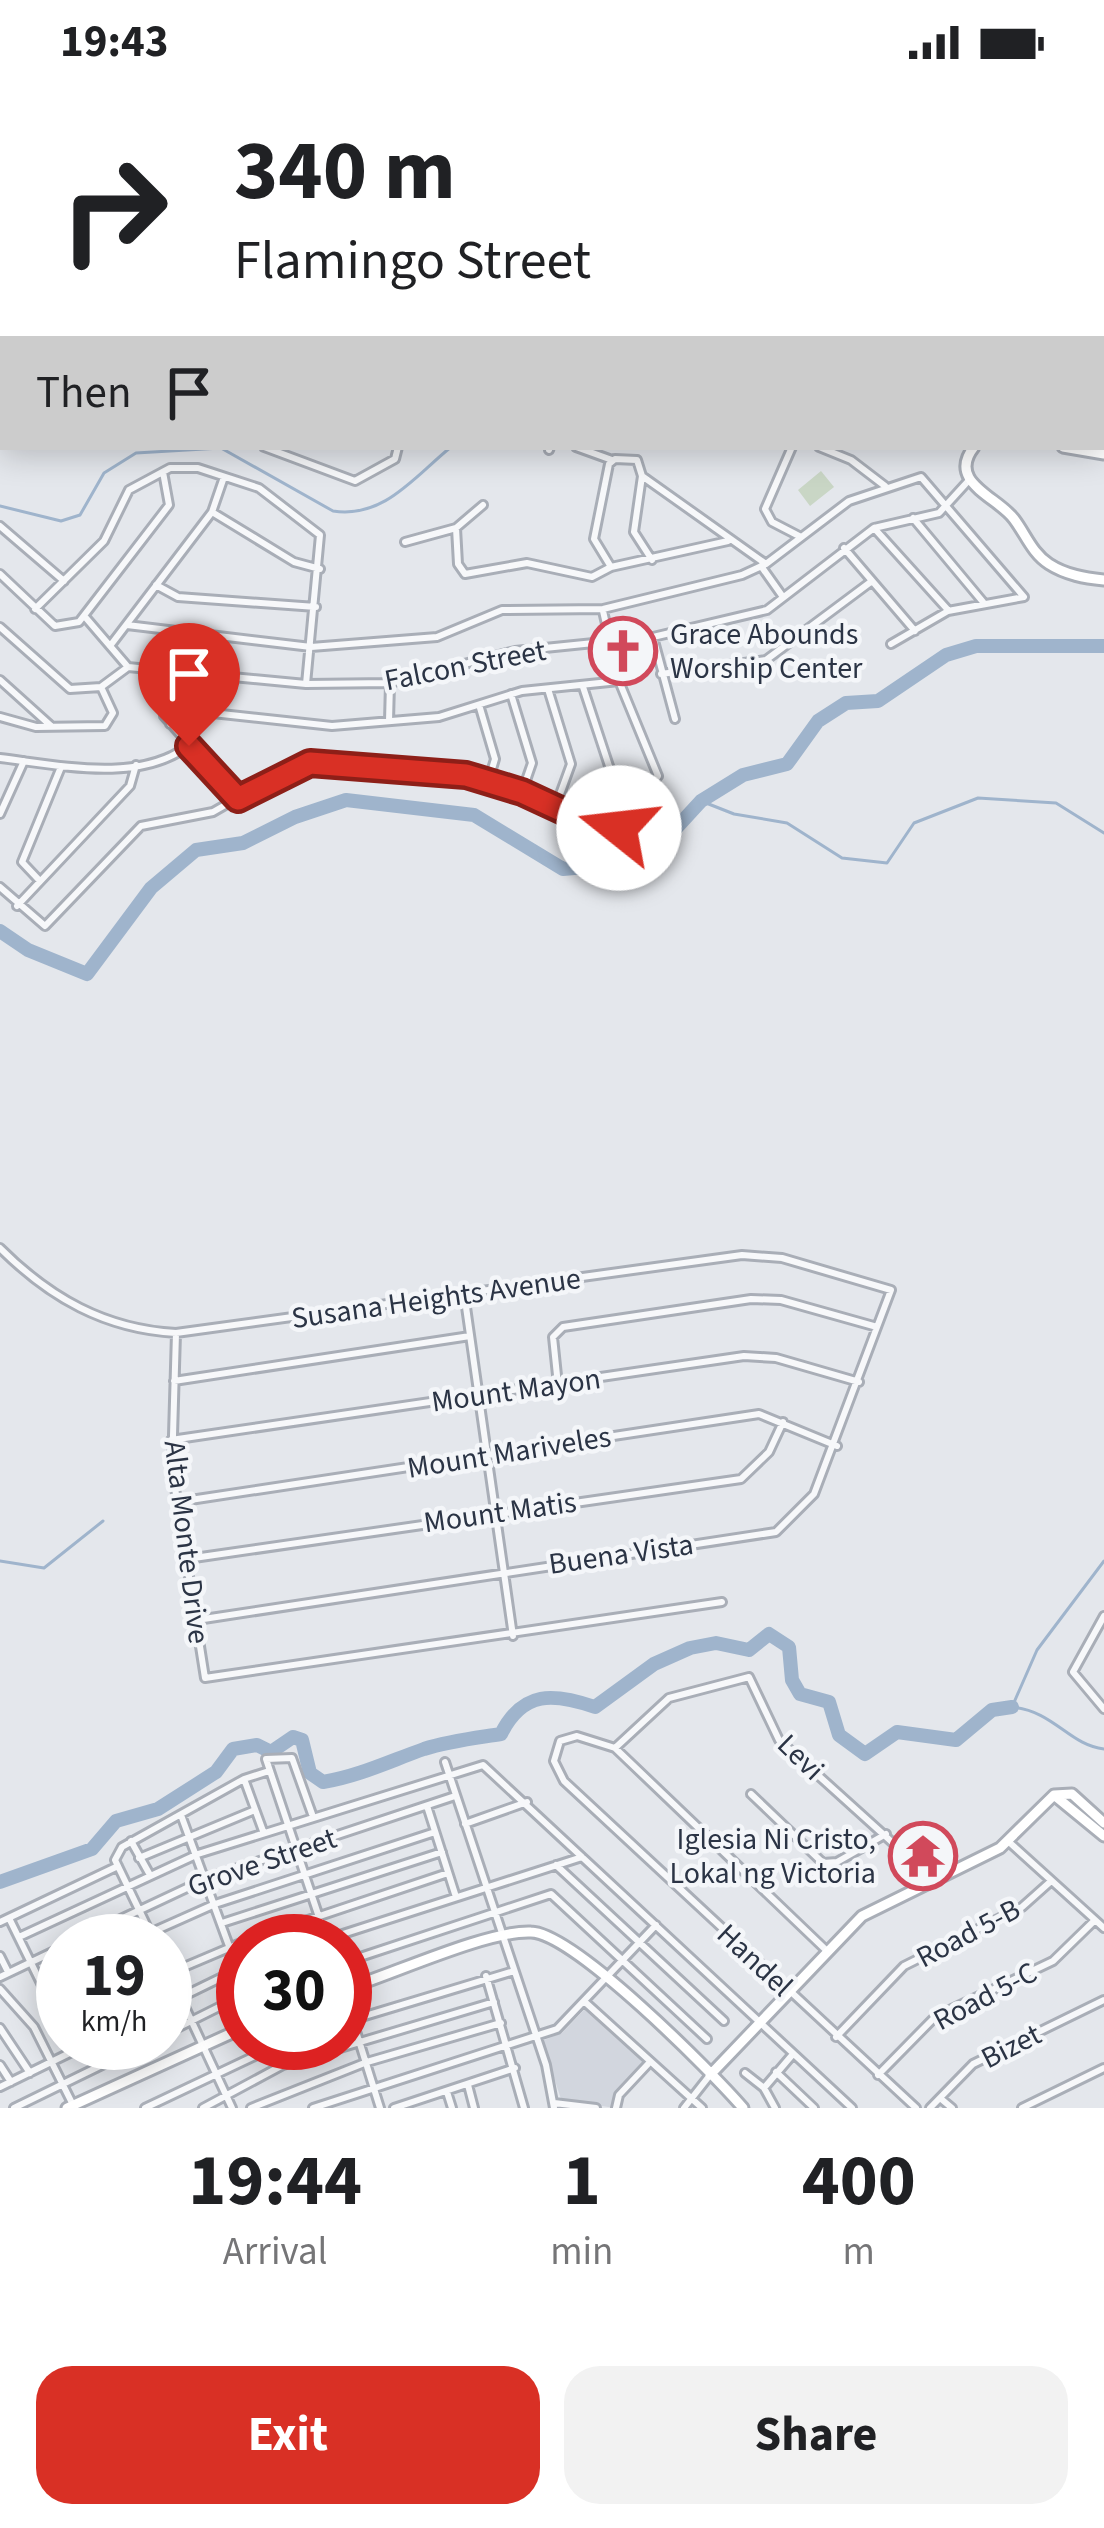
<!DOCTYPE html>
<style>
:root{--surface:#fff;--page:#f2f2f2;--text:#202124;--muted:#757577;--accent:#d93025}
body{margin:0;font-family:"Source Sans 3",sans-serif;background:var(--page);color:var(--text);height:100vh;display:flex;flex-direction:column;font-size:45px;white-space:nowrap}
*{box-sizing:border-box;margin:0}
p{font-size:39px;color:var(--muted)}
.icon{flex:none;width:66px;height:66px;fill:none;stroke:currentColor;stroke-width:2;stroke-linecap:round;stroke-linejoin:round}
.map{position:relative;height:2024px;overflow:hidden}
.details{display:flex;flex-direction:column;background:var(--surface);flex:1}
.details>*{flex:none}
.top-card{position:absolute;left:0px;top:0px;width:1104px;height:366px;box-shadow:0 6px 30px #0003;background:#fff;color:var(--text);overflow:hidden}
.speed{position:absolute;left:36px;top:1830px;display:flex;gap:24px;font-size:60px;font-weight:700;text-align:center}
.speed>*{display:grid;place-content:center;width:156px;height:156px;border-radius:50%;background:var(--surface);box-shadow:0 6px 30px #0003;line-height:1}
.speed small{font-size:30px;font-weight:400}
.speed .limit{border:18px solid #d22;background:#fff;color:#111}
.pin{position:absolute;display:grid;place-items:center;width:102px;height:102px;color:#fff;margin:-123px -51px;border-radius:50% 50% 50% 0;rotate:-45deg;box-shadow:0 0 12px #0007}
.pin .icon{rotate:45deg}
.me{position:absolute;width:132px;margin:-66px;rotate:286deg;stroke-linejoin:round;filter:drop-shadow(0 0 9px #0008)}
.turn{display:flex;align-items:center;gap:42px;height:252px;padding:0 36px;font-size:54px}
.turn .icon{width:156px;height:156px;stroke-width:2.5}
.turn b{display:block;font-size:84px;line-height:102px}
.then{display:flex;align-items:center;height:114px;padding:0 36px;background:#0003;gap:24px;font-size:45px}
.eta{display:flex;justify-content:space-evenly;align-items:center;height:204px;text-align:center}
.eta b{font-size:72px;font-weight:700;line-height:84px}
.cta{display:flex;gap:24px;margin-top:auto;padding:24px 36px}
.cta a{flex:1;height:138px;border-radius:36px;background:var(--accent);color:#fff;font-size:48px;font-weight:700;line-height:138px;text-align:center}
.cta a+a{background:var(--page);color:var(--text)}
.status{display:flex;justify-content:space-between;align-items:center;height:84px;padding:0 60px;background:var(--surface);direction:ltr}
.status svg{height:33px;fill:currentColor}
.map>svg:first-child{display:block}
.built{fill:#d2d6de}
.green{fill:#c9d6c5}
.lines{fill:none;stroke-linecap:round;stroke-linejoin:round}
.stream{stroke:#9fb4cc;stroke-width:3}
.river{stroke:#9fb4cc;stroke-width:14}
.street-casing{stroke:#a9aeb7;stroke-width:12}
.secondary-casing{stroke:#a9aeb7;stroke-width:15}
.street{stroke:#f7f8fa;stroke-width:6}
.secondary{stroke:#fff;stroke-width:9}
.route-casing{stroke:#8d1f18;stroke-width:30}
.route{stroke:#d93025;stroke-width:21}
.labels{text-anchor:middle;stroke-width:9;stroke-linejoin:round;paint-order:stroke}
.poi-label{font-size:30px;fill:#2b3445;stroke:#f4f6f9;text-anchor:start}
.street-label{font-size:30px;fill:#2b3445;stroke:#f4f6f9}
</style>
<div class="status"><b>19:43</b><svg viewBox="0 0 49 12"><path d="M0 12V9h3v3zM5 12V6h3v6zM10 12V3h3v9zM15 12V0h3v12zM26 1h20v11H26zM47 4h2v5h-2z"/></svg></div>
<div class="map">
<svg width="1104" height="2024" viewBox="0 0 1104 2024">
<rect width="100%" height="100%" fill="#e4e7ec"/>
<path class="built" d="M586,1924L645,1979L614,2024L561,2015L542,1957L562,1949Z"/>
<path class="green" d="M913,0H1104V189L1101,3Z
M821,387L834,403L810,422L798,406Z"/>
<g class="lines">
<path class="stream" d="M697,3L699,0
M0,281L3,277
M1101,338H1104
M0,422L61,437L80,431L104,389L136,369L221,364L333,427C384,435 415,392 451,363
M701,717L734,730L787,739L842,774L887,779L914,739L978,714L1056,719L1104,749
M0,1477L44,1484L103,1437
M1104,1477L1037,1566L1012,1623C1054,1627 1069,1661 1104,1665"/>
<path class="river" d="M0,847L28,866L87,890L151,804L196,766L243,759L295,733L346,716L474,731L563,785L618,780L667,754L701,717L743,691L787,680L818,637L846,619L878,617L946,571L976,562H1104
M0,1798L92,1765L116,1737L158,1725L216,1688L233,1665L257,1661L271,1668L293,1653L302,1656L310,1689L323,1698C359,1692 390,1677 424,1665C449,1657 476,1654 501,1650C523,1606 554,1609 595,1623L654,1580L690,1564L716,1559L749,1566L769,1550L789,1563L792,1596L800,1610L829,1618L839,1651L865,1670L897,1648L956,1656L992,1626L1012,1623"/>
<g class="street-casing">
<path id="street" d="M0,124L3,122
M0,191L3,168
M0,205H3
M0,230H3
M264,363L355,397L395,375L398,363
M576,363L612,376
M792,363L765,425L772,438L799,452
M819,363L851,376L885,402
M549,366L550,363
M642,392L766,480
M642,392L634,448L652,476
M212,428L294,478L320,485
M913,434L983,518
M0,442L64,497
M456,444L483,421
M874,444L948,526
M405,458L456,444L458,480L465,490L527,479L592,493L611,483L728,457
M844,464L915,547
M761,482L783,513
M611,483L594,455L609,380L615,375L637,376L642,392
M0,490L55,542L79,538L169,421L163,388
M156,501L178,513L316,523
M35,525L104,457L129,406L170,384H198L259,404L320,451L306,600
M86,534L128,583
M127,541L311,563L437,553L502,526L603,525L742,491L766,480L849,417L921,393L1024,513L948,527L891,560
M0,543L70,605L101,603L128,583
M653,553L675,635
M110,562L212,428L224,393
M128,583L306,600L390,599L515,567L653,553L767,526L874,444L939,429L970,395
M161,587L164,632L238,715
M661,590L766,576L872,497
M0,596L50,641
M583,603L610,685L586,737
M548,605L571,680L555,724
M511,610L532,679L522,708
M480,624L495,675L489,695
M0,633L36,643L105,642L113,629L101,603
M389,637L390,599
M170,640L194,627L332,642L439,633L522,607L619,597
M0,674C58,681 140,700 189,661
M0,730L24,677
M39,796L22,778L61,683
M0,803L45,842L141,742L213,728L281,689L310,679L489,695L614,746L658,692L619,597L603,527
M17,822L130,702L136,681
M0,1164C50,1214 105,1245 176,1249L742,1171L782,1174L891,1206L814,1410L776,1448L197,1536
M464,1209L513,1552
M176,1249L172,1385L205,1594L722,1518
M174,1297L470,1252
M558,1301L553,1253L563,1243L751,1215L781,1216L877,1243
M171,1356L744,1272L776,1274L859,1298
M177,1418L759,1330L837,1362
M187,1475L741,1395L769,1368L783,1338
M1104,1532L1073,1588L1104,1625
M615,1664L669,1614L749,1593L779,1656L935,1797
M445,1678L546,1981L554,2024
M244,1695L263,1747
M751,1710L823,1779L837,1778L886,1750
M427,1722L456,1813
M312,1730L292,1674L266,1675L327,1857
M181,1731L229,1862
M465,1740L527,1718
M131,1757L150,1791
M1009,1758L1104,1844
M139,1774L255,1726
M556,1781L724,1937
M9,1834L63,1944
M0,1838L118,1782
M222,1839L442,1768
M19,1853L198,1770L483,1681L852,2024
M74,1857L208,1794L455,1712
M132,1857L215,1820L435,1748
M154,1857L115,1776L122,1763L244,1695L269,1687
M245,1857L448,1789
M321,1857L582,1773
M827,1867L615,1664L577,1652L560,1657L554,1677L564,1697L916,2024
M0,1872L8,1888
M345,1878L551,1810L707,1955
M165,1880L232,2024
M165,1891L243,1858
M486,1892L524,2024
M0,1893L63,1863
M42,1902L63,1892
M0,1905L34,1943L73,2021
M345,1912L380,2024
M585,1918L702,2024
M165,1921L243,1883
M345,1938L514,1887
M0,1944L30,1989
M165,1950L243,1911
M836,1953L904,1882L1022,1823L1050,1798
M0,1981L11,1998
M776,1988L814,2024
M745,1989L764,2004L775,2024
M878,1991L935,1933L1053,1877L1094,1837
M468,2001L474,2024
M0,2003L90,1959
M764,2004L793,1970
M447,2008L452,2024
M940,2014L952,2024
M554,2019L596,2024
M14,2024L147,1959
M145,2024L282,1959
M203,2024L283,1981L494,1918
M251,2024L367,1978L501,1939
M313,2024L557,1945L656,1841
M394,2024L515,1984
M616,2024L619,2011L648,1980
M684,2024L710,1991
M930,2024L973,1980L1104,1916
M1022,2024L1104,1984"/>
</g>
<g class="secondary-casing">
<path id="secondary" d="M440,0L445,3
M678,0L684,3
M136,3L144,0
M583,3V0
M0,63L3,62
M1101,320L1104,323
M974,363C946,398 998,413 1014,435C1026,451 1032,469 1049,480C1066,491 1085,494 1104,496
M1063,363L1104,370
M1054,1711L1104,1752
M1054,1711L1072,1710L1104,1739
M345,1905C391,1891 488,1846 531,1848C574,1849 711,1987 743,2024
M710,1991L862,1832L1000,1764L1054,1711
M67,2024L243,1944"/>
</g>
<use href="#street" class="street"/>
<use href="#secondary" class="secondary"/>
</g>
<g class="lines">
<g class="route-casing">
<path id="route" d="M189,662L238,715L310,679L466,691L522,708L604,746L619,744"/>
</g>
<use href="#route" class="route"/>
</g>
<defs>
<g id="church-ring" transform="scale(3.45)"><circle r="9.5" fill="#f4f6f9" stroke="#d1495b" stroke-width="1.5"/><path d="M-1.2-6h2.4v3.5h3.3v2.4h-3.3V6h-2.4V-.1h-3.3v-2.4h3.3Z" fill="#d1495b"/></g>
<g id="temple-ring" transform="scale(3.45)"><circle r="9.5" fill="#f4f6f9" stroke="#d1495b" stroke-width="1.5"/><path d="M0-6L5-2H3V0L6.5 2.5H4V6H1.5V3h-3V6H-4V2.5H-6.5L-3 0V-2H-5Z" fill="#d1495b"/></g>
</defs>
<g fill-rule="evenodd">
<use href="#church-ring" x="623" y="567"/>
<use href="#temple-ring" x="923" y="1772"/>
</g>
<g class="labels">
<g class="poi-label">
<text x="670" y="560">Grace Abounds<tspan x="670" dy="34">Worship Center</tspan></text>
<text x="876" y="1765" text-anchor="end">Iglesia Ni Cristo,<tspan x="876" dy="34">Lokal ng Victoria</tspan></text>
</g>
<g class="street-label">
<text transform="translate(465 581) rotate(-11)" y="10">Falcon Street</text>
<text transform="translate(436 1214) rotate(-8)" y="10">Susana Heights Avenue</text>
<text transform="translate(516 1306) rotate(-8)" y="10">Mount Mayon</text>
<text transform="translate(509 1368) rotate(-9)" y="10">Mount Mariveles</text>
<text transform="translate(500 1428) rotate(-8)" y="10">Mount Matis</text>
<text transform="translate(187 1458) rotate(83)" y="10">Alta Monte Drive</text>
<text transform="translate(621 1470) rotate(-8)" y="10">Buena Vista</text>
<text transform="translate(801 1673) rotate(44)" y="10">Levi</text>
<text transform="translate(262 1778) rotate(-19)" y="10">Grove Street</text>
<text transform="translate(968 1849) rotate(-28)" y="10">Road 5-B</text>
<text transform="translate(755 1876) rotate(43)" y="10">Handel</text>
<text transform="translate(985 1912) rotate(-28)" y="10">Road 5-C</text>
<text transform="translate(1011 1962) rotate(-27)" y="10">Bizet</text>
</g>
</g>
</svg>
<div class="speed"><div>19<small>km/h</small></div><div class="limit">30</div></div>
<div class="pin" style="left:189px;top:662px;background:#d93025"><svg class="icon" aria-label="arrive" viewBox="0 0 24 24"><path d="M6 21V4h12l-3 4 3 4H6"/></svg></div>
<svg class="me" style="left:619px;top:744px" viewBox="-20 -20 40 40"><circle r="19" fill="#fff"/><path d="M0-13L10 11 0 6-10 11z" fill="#d93025"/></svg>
<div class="top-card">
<div class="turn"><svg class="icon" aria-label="right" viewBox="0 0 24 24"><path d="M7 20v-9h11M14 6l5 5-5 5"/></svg><div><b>340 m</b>Flamingo Street</div></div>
<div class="then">Then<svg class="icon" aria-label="arrive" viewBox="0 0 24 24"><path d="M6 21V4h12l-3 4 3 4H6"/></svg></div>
</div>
</div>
<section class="details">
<div class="eta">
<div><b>19:44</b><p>Arrival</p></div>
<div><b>1</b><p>min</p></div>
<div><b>400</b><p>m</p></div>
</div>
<div class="cta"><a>Exit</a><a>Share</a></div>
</section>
